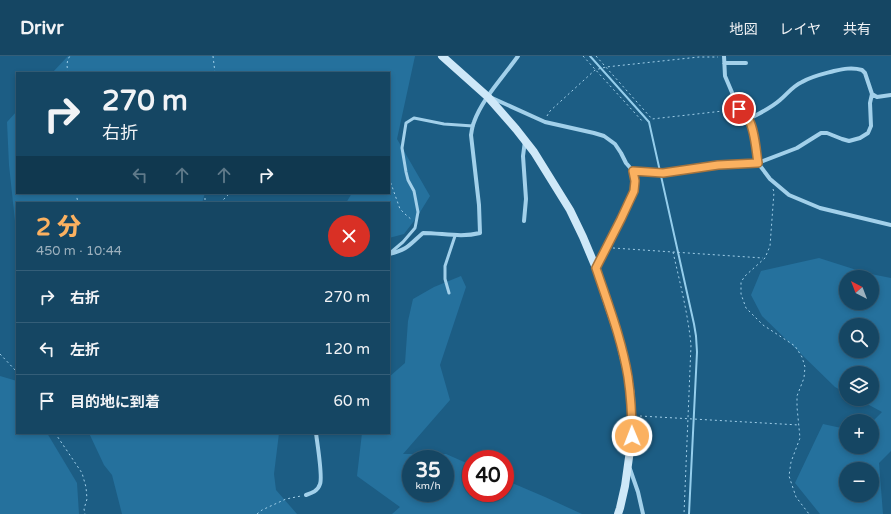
<!DOCTYPE html>
<html lang="ja">
<meta charset="utf-8">
<style>
:root{--surface:#154663;--page:#1e4d69;--text:#f1f3f6;--muted:#9db1be;--line:#345e78;--accent:#fbb160}
body{margin:0;font-family:"Varela Round","Noto Sans JP",sans-serif;background:var(--page);color:var(--text);height:100vh;display:flex;flex-direction:column;font-size:15px;white-space:nowrap}
*{box-sizing:border-box;margin:0}
p{font-size:13px;color:var(--muted)}
.icon{flex:none;width:22px;height:22px;fill:none;stroke:currentColor;stroke-width:2;stroke-linecap:round;stroke-linejoin:round}
.map{position:relative;flex:1;overflow:hidden}
.sheet{position:absolute;left:16px;top:146px;width:374px;height:232px;display:flex;flex-direction:column;background:var(--surface);border-radius:0px;box-shadow:0 2px 6px #0003,0 0 0 1px var(--line)}
.sheet>*{flex:none}
.hud{position:absolute;left:16px;top:16px;width:374px;height:122px;border-radius:0px;box-shadow:0 2px 6px #0003,0 0 0 1px var(--line);background:#154663;color:var(--text);overflow:hidden}
.needle{width:26px;rotate:318deg}
.buttons{position:absolute;left:839px;top:214px;display:grid;gap:8px}
.buttons a{display:grid;place-items:center;width:40px;height:40px;border-radius:50%;background:var(--surface);box-shadow:0 2px 6px #0003,0 0 0 1px var(--line);font-size:20px}
.speed{position:absolute;left:402px;top:394px;display:flex;gap:8px;font-size:20px;font-weight:700;text-align:center}
.speed>*{display:grid;place-content:center;width:52px;height:52px;border-radius:50%;background:var(--surface);box-shadow:0 2px 6px #0003,0 0 0 1px var(--line);line-height:1}
.speed small{font-size:10px;font-weight:400}
.speed .limit{border:6px solid #d22;background:#fff;color:#111}
.pin{position:absolute;display:grid;place-items:center;width:34px;height:34px;color:#fff;margin:-17px;border:2px solid #fff;border-radius:50%;box-shadow:0 1px 4px #0007}
.me{position:absolute;width:44px;margin:-22px;rotate:359deg;stroke-linejoin:round;filter:drop-shadow(0 0 3px #0008)}
.turn{display:flex;align-items:center;gap:14px;height:84px;padding:0 20px;font-size:18px}
.turn .icon{width:52px;height:52px;stroke-width:2.5}
.turn b{display:block;font-size:28px;line-height:34px}
.lanes{display:flex;align-items:center;height:38px;padding:0 20px;background:#0003;justify-content:center;gap:20px;direction:ltr}
.lanes .off{opacity:.35}
.round{display:grid;place-items:center;flex:none;width:42px;height:42px;border-radius:21px;background:var(--page)}
.headline{display:flex;align-items:center;justify-content:space-between;height:68px;padding:0 20px}
h1{font-size:24px;font-weight:800;line-height:30px;color:var(--accent)}
ul{padding:0;list-style:none}
li{display:flex;align-items:center;gap:12px;height:52px;padding:0 20px;border-top:1px solid var(--line)}
li div{flex:1}
li b{display:block;font-size:15px}
li em{font-style:normal}
header{display:flex;align-items:center;gap:24px;box-sizing:border-box;height:56px;padding:0 20px;background:var(--surface);border-bottom:1px solid var(--line)}
header strong{font-size:19px}
nav{display:flex;gap:22px;margin-inline-start:auto;font-size:14px}
.map>svg:first-child{display:block}
.green{fill:#25719d;fill-rule:evenodd}
.lines{fill:none;stroke-linecap:round;stroke-linejoin:round}
.stream{stroke:#95ceec;stroke-width:2}
.path{stroke:#a2d0ea;stroke-width:1;stroke-dasharray:2 3;stroke-linecap:butt}
.lane{stroke:#a2d0ea;stroke-width:3}
.street{stroke:#a2d0ea;stroke-width:4}
.secondary{stroke:#cee8f8;stroke-width:8}
.route-casing{stroke:#a3733e;stroke-width:10}
.route{stroke:#fbb160;stroke-width:7}
</style>
<header>
<strong>Drivr</strong>
<nav><a>地図</a><a>レイヤ</a><a>共有</a></nav>
</header>
<div class="map">
<svg width="891" height="458" viewBox="0 0 891 458">
<rect width="100%" height="100%" fill="#1c5d84"/>
<path class="green" d="M68,0H415L397,83L430,140L417,161L404,178L389,182V147H346L352,137H389V17H52Z
M17,55V137H205L202,147H17V184L9,109L7,66Z
M819,202L866,217L891,222V395L879,407L883,458H820L795,427L823,368L846,373V391H872V366L882,356L858,343H872V317H846V337L835,331L762,260L751,239L761,215ZM846,221H872V247H846ZM846,269H872V295H846ZM846,413H872V439H846Z
M461,220L466,231L440,309L450,344L403,398H446L471,409V437H505V424L545,441L582,458H392L400,451L357,420L362,377H389V321L405,307L408,265L413,243L434,231ZM411,403H445V437H411Z
M0,320L17,325V377H47L77,427L79,458H0Z
M89,377H279L274,418L276,434L297,458H122L112,419L104,409Z"/>
<g class="lines">
<path class="stream" d="M590,0L649,66L694,268L696,280L697,296L689,458"/>
<path class="path" d="M213,0L215,17
M583,0L643,66
M596,0L652,63L732,54
M68,17C67,11 66,5 70,0
M547,60L550,55L595,14L606,11L699,1H718
M389,122L400,153L405,158L412,164
M773,133L774,136L770,190L765,202L745,220L741,226V238L746,252L763,269L795,290L802,301L805,311L804,322L797,340V351L800,382L791,406L789,420L796,441L809,458
M76,137L78,147
M205,137V147
M220,147L230,137
M613,192L763,202
M673,196C680,227 688,258 691,289L684,458
M0,298L17,316
M640,360L799,369
M55,377L82,417L86,431L87,443L84,453L85,458
M257,458L262,454L286,443L301,440"/>
<path class="lane" d="M390,197L403,186L415,172L416,167L418,156L414,135L408,124L406,116L402,92L406,67L414,62L444,68L473,70
M449,237L445,223V210L455,180
M389,299V300"/>
<path class="street" d="M724,0L725,20L739,53L749,63L754,78L758,107L770,123L789,139L820,152L891,169
M724,7H746
M872,38L877,41L891,39
M492,42L545,66L594,77L604,80L615,88L621,97L626,107L633,115L635,125L634,135L621,163L596,212
M633,115L663,117L718,109L758,107L797,92L821,77H827L842,83L849,85L860,82L868,77L871,70L870,47L872,38L865,17L862,14C852,11 843,13 834,15C823,18 812,20 802,26C793,30 788,37 780,44C771,52 760,57 749,63
M524,165L526,143L523,100L525,85
M389,198C408,194 410,188 423,177C442,177 461,182 480,177L479,149L471,79C472,74 472,70 474,66C482,43 504,20 518,0
M630,413L638,436L643,458
M306,439C312,437 318,435 320,428C323,421 317,386 316,377"/>
<path class="secondary" d="M442,0L488,41L516,73L534,96L570,154L583,181L596,212L619,282L628,320L631,340L632,380L625,430L620,452L618,458"/>
</g>
<g class="lines">
<g class="route-casing">
<path id="route" d="M632,380C632,360 631,341 628,321C622,284 608,248 596,212L621,163L634,135L635,125L633,115L663,117L718,109L758,107C756,95 755,73 748,62C746,59 742,56 739,53"/>
</g>
<use href="#route" class="route"/>
</g>
</svg>
<div class="buttons">
<a><svg class="needle" viewBox="-14 -14 28 28"><path d="M0-13l5 13h-10z" fill="#e53935"/><path d="M0 13l5-13h-10z" fill="#9db1be"/></svg></a>
<a><svg class="icon" aria-label="search" viewBox="0 0 24 24"><circle cx="10" cy="10" r="6"/><path d="M15 15l6 6"/></svg></a>
<a><svg class="icon" aria-label="layers" viewBox="0 0 24 24"><path d="M12 4l9 5-9 5-9-5zM3 14l9 5 9-5"/></svg></a>
<a>+</a>
<a>−</a>
</div>
<div class="speed"><div>35<small>km/h</small></div><div class="limit">40</div></div>
<div class="pin" style="left:739px;top:53px;background:#d93025"><svg class="icon" aria-label="arrive" viewBox="0 0 24 24"><path d="M6 21V4h12l-3 4 3 4H6"/></svg></div>
<svg class="me" style="left:632px;top:380px" viewBox="-20 -20 40 40"><circle r="17" fill="#fbb160" stroke="#fff" stroke-width="3"/><path d="M0-11L8 9 0 5-8 9z" fill="#fff"/></svg>
<div class="hud">
<div class="turn"><svg class="icon" aria-label="right" viewBox="0 0 24 24"><path d="M7 20v-9h11M14 6l5 5-5 5"/></svg><div><b>270 m</b>右折</div></div>
<div class="lanes"><svg class="icon off" aria-label="left" viewBox="0 0 24 24"><path d="M17 20v-9H6M10 6l-5 5 5 5"/></svg><svg class="icon off" aria-label="ahead" viewBox="0 0 24 24"><path d="M12 20V5M6 11l6-6 6 6"/></svg><svg class="icon off" aria-label="ahead" viewBox="0 0 24 24"><path d="M12 20V5M6 11l6-6 6 6"/></svg><svg class="icon" aria-label="right" viewBox="0 0 24 24"><path d="M7 20v-9h11M14 6l5 5-5 5"/></svg></div>
</div>
<section class="sheet">
<div class="headline"><div><h1>2 分</h1><p>450 m · 10:44</p></div><a class="round" style="background:#d93025;color:#fff"><svg class="icon" aria-label="close" viewBox="0 0 24 24"><path d="M6 6l12 12M18 6L6 18"/></svg></a></div>
<ul>
<li><svg class="icon" aria-label="right" viewBox="0 0 24 24"><path d="M7 20v-9h11M14 6l5 5-5 5"/></svg><div><b>右折</b></div><em>270 m</em></li>
<li><svg class="icon" aria-label="left" viewBox="0 0 24 24"><path d="M17 20v-9H6M10 6l-5 5 5 5"/></svg><div><b>左折</b></div><em>120 m</em></li>
<li><svg class="icon" aria-label="arrive" viewBox="0 0 24 24"><path d="M6 21V4h12l-3 4 3 4H6"/></svg><div><b>目的地に到着</b></div><em>60 m</em></li>
</ul>
</section>
</div>
